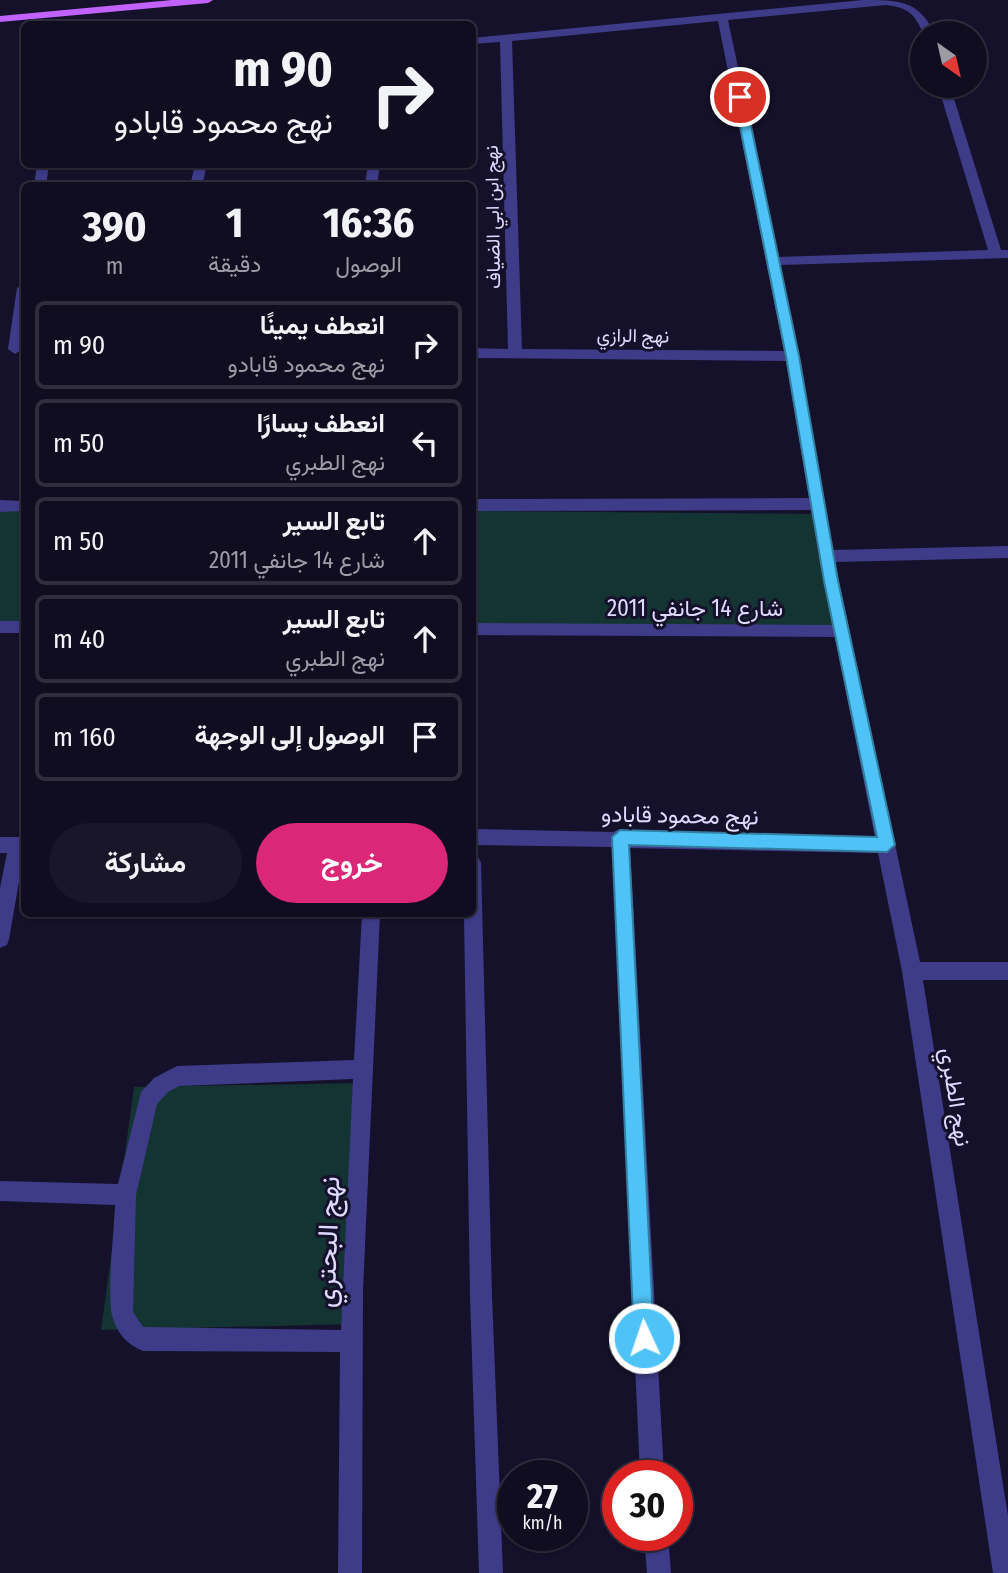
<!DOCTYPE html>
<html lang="ar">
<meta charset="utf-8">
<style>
:root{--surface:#100d20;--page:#191629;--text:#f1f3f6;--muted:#9c9ca5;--line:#302d3e;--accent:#db2777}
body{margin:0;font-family:"Fira Sans Condensed",Vazirmatn,sans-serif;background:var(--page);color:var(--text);direction:rtl;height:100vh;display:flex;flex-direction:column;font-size:26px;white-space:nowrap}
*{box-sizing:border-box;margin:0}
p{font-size:23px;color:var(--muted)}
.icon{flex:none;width:38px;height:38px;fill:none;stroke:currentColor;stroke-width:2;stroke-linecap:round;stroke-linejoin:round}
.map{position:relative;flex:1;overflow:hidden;direction:ltr}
.drawer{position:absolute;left:21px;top:182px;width:455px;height:735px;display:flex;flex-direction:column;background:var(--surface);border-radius:10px;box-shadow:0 2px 5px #0004,0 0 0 2px var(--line);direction:rtl}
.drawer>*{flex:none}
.hud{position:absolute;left:21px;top:21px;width:455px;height:147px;border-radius:10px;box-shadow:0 2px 5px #0004,0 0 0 2px var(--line);direction:rtl;background:#100d20;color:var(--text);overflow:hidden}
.needle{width:46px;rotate:146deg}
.fabs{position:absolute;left:910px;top:21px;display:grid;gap:14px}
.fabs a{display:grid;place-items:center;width:77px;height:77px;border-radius:50%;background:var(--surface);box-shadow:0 2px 5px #0004,0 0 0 2px var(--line);font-size:35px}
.speed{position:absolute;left:497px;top:1460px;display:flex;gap:14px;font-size:35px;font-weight:700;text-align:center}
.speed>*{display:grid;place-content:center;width:91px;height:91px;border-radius:50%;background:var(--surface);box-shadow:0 2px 5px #0004,0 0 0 2px var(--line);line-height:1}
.speed small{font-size:18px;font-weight:400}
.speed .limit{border:10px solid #d22;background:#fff;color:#111}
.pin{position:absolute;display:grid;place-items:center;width:60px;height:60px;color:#fff;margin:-30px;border:4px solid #fff;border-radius:50%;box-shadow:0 2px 7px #0007}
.me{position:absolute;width:77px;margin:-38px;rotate:357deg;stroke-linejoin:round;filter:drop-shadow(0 0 5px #0008)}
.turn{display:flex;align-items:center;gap:24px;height:147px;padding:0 28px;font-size:32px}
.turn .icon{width:91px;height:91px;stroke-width:2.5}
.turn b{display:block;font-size:49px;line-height:60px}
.eta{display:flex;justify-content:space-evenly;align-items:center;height:119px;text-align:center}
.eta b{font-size:42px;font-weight:700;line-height:49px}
.primary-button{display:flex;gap:14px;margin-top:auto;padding:14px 28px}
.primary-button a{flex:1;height:80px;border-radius:42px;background:var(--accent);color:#fff;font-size:28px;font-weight:700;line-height:80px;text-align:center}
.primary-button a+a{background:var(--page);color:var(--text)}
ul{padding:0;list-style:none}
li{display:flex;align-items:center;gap:21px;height:88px;margin:0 14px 10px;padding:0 14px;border:4px solid var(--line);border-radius:10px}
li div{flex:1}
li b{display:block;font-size:26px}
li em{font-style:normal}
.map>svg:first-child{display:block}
.green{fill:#143433}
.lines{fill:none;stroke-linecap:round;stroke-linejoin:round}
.minor{fill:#3e3c89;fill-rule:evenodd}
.major{fill:#c162fe;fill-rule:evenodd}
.route{fill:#4fc3f7;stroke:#337fa1;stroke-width:2}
.labels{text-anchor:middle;stroke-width:6;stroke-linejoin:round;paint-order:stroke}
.far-street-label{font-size:19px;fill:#dedaff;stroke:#15112a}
.street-label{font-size:23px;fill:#dedaff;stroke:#15112a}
.near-street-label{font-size:28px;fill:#dedaff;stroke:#15112a}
</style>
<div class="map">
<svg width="1008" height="1573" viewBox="0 0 1008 1573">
<rect width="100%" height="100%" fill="#15112a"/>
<path class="green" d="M0,508H24V625H0Z
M473,511L812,514L818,554L842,627L473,626Z
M361,1083L355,1324L101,1330L134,1087Z"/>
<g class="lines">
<path class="minor" d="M863,0C898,0 919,0 934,33H923C915,14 907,7 886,5L728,20L778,257L988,250L938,86H950L1001,250H1008V258L780,265L833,550L1008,546V558L835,562L920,962H1008V980H923L1008,1516V1573H993L902,971L878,853L630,848L664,1475H640L612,847L472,845V829L613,832L620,829L627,832L875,837L835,637L472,635V623L832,625L811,510L472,511V499L809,498L786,361L472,358V348L508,349L500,42L472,44V38ZM718,21L784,351L522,349L512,41Z
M37,164H49L46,186H34Z
M195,164H207L202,186H190Z
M368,164H380L377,186H365Z
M24,284L22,349L15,354L8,349L17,288Z
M0,500L24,501V511L0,512Z
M0,621H24V633H0Z
M0,837H24V853L9,939L7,945L0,948V888L7,853H0Z
M472,855L478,857L481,863L492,1296L503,1573H479L470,1296L464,914H472Z
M362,914H380L363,1290L362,1573H338L340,1352L143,1351C126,1344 117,1333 112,1315C107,1294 114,1231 115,1205L0,1201V1181L118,1184L141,1092L154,1078L177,1066L354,1060ZM353,1079L341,1330L143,1327L133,1312L136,1195L157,1104L168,1092L179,1086Z
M644,1535H668L671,1573H647Z"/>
<path class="major" d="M172,0H213L208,3L0,22V16Z"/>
</g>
<path class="route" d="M740,94L745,97L799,356L838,581L895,845L887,852L629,845L654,1338L651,1345L644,1348L637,1345L634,1338L612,837L620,830L877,837L824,581L786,356L734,97Z"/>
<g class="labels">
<g class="far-street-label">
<text transform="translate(492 217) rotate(-91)" y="7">نهج ابن ابي الضياف</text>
<text transform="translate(633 335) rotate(1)" y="7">نهج الرازي</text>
</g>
<g class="street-label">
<text x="695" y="616">شارع 14 جانفي 2011</text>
<text transform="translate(680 815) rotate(1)" y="8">نهج محمود قابادو</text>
<text transform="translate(956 1097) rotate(81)" y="8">نهج الطبري</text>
</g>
<g class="near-street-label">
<text transform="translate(327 1242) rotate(-88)" y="10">نهج البحتري</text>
</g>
</g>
</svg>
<div class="fabs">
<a><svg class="needle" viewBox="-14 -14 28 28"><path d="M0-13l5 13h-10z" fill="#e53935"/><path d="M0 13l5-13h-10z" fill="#9c9ca5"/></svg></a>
</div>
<div class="speed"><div>27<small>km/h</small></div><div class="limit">30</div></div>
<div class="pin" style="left:740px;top:97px;background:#d93025"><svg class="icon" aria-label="arrive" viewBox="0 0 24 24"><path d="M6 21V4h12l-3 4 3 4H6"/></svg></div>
<svg class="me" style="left:644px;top:1338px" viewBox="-20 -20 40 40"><circle r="17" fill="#4fc3f7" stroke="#fff" stroke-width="3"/><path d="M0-11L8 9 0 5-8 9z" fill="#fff"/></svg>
<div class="hud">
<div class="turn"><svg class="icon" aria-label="right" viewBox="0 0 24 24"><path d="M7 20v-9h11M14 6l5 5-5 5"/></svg><div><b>90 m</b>نهج محمود قابادو</div></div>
</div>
<section class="drawer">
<div class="eta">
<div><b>16:36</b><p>الوصول</p></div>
<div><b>1</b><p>دقيقة</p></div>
<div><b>390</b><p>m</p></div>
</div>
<ul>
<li><svg class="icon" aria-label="right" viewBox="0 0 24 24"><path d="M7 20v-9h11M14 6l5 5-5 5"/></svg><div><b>انعطف يمينًا</b><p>نهج محمود قابادو</p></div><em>90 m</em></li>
<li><svg class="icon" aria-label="left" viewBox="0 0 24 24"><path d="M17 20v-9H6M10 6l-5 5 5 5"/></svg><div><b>انعطف يسارًا</b><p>نهج الطبري</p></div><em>50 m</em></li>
<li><svg class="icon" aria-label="ahead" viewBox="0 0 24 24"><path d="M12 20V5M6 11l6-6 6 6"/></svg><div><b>تابع السير</b><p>شارع 14 جانفي 2011</p></div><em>50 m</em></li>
<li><svg class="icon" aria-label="ahead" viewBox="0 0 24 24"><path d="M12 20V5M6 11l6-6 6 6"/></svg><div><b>تابع السير</b><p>نهج الطبري</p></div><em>40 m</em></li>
<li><svg class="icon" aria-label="arrive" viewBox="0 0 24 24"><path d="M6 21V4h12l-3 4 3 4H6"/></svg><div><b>الوصول إلى الوجهة</b></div><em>160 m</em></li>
</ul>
<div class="primary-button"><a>خروج</a><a>مشاركة</a></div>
</section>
</div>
